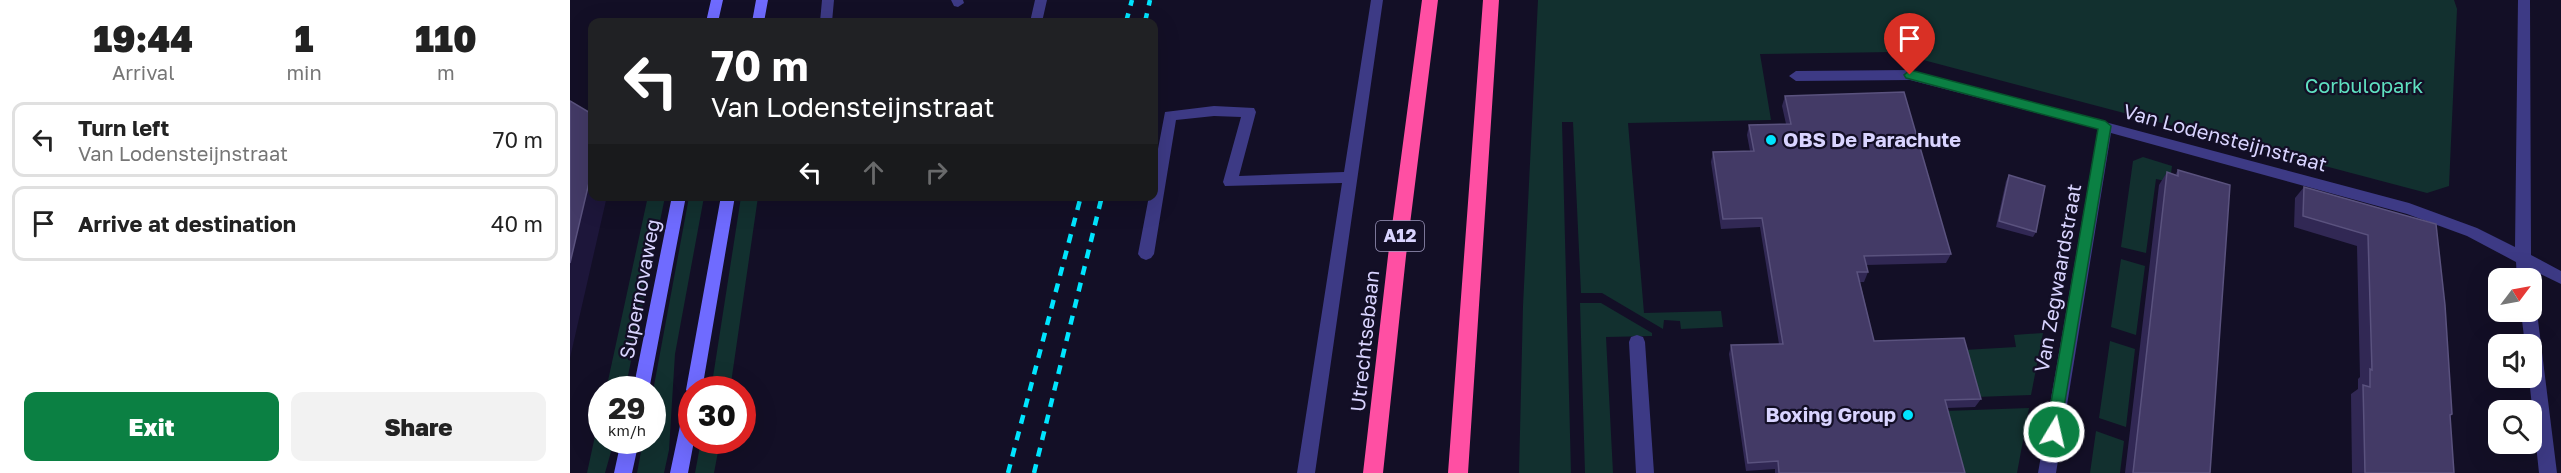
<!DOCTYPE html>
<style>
:root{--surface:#fff;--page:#f2f2f2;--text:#222;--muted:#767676;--line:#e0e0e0;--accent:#0b8043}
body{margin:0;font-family:"Golos Text",sans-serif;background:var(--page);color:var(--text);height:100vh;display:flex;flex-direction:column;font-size:22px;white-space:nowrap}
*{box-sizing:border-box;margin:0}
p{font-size:20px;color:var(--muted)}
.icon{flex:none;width:33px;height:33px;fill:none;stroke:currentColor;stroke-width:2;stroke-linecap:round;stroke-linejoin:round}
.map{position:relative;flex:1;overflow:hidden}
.details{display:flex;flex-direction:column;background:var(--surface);width:570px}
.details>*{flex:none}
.guide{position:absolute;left:18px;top:18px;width:570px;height:183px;border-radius:12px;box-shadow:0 6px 24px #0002;background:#202124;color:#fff;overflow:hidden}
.needle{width:39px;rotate:58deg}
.buttons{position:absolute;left:1918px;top:268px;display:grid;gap:12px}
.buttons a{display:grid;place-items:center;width:54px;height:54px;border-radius:12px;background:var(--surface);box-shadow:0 6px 24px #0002;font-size:30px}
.speed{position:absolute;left:18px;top:376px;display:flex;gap:12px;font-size:30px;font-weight:700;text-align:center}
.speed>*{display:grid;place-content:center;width:78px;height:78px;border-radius:50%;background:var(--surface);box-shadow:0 6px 24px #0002;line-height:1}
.speed small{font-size:15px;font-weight:400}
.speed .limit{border:9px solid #d22;background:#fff;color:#111}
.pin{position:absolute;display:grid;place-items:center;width:51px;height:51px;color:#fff;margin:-62px -26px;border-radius:50% 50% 50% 0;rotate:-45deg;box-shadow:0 0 6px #0007}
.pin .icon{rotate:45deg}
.me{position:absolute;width:66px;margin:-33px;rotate:9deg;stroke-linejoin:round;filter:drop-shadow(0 0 4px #0008)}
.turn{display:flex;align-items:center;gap:21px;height:126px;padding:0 24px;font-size:27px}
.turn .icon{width:78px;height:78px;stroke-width:2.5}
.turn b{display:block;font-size:42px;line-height:51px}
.lanes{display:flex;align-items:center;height:57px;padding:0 24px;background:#0003;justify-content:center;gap:30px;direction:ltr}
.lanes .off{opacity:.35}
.eta{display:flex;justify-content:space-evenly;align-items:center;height:102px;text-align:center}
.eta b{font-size:36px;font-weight:800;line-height:42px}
.primary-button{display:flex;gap:12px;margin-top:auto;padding:12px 24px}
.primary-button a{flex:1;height:69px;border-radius:12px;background:var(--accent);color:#fff;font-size:24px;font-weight:800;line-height:69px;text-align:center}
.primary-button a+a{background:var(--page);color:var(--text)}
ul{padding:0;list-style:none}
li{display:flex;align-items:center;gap:18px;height:75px;margin:0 12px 9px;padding:0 12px;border:3px solid var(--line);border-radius:12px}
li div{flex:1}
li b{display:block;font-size:22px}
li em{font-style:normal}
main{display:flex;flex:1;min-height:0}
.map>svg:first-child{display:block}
.green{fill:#12302f}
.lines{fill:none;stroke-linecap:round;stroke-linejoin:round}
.service{fill:#3d3a85;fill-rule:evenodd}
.minor{fill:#3d3a85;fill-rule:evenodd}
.secondary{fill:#6f6bff;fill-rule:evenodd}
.motorway{fill:#ff4fa3;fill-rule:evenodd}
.rail{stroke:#00e5ff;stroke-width:4.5;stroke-dasharray:9 8;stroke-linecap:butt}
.wall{fill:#312854}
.shaded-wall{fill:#1d163a}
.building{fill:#433a66;stroke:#5a527e;stroke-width:1.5}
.route{fill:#0b8043;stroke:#07532c;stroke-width:1.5}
.poi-dot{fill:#00e5ff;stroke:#130f26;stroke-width:2}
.labels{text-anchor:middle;stroke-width:4.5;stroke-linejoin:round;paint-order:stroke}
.shield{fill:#130f26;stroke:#9e99be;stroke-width:1.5}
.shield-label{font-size:18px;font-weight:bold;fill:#d9d4ff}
.park-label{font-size:20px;fill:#5fe0c0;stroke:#130f26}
.street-label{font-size:20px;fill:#d9d4ff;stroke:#130f26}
.poi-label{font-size:20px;font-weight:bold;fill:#d9d4ff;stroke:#130f26;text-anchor:start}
</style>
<main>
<section class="details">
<div class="eta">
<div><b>19:44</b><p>Arrival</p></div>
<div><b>1</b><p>min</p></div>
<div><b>110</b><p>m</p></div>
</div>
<ul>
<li><svg class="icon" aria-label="left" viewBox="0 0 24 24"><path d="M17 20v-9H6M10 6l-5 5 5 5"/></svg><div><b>Turn left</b><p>Van Lodensteijnstraat</p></div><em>70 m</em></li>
<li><svg class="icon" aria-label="arrive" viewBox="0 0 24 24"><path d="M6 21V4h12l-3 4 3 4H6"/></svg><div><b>Arrive at destination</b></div><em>40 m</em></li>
</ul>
<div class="primary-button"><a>Exit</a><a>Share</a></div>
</section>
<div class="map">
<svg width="1991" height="473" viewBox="0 0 1991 473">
<rect width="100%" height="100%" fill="#130f26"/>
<path class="green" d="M968,0H1884L1887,9L1879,186L1857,193L1323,52L1190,54L1201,120L1058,123L1074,313L1151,311L1153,327L1111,329L1110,321L1094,320L1093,329L1032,293H1011L1003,122H992L1001,473H949L953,306Z
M1573,157L1602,166L1600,182L1586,179L1576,253L1551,247L1563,161Z
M78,196L95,197L55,390H36Z
M119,197H134L105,354L99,450L94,473H67L73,441H82L83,391Z
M171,197H188L160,390H141Z
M1551,259L1575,266L1566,335L1541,327Z
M1010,303H1031L1082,333V336L1036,337L1043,473H1015Z
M1473,333L1461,395L1406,397L1394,350L1446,347L1444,335Z
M1540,341L1565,349L1556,427L1529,418Z
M31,408L32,441H44L35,473H17Z
M1459,408L1447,473H1391L1375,411Z
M1526,431L1554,441L1550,473H1520Z
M131,441H150L144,473H125Z"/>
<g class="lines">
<path class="service" d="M252,0H264L262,22H250Z
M381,0H393L394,3L388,7L384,6Z
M465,0H477L472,22H460Z
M801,0H813L745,473H727L772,183L655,186L653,182L671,117L644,116L606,120L584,254L581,258L576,260L571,258L568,254L579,196H584V170L595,112L644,106L684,108L686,112L669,176L774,172Z"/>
<path class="minor" d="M1948,0H1960L1961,255L1991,271V284L1962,270V280L1947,279L1946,262L1897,236L1837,214L1541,133L1486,473H1468L1528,129L1340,80L1226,81L1219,76L1226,71L1340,70L1839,203L1907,228L1945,247Z
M1962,306L1967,312L1987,473H1969L1959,378H1962V345H1955L1951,312H1962Z
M1067,335L1073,337L1075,342L1084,473H1066L1059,342L1061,337Z"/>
<path class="secondary" d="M141,0H153L148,22H136Z
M186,0H198L194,22H182Z
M102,196H116L79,390H63Z
M151,196H165L132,390H122V396L116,390Z
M122,400V441H124L118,473H100L114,407L116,402Z
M51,441H69L62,473H44Z"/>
<path class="motorway" d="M852,0H868L836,256L813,473H793L818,256Z
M913,0H929L898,473H878Z"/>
<path class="rail" d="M556,22L562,0
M575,22L580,0
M438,473L511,196
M464,473L532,196"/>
</g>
<path class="wall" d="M1215,96L1381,254L1376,263L1296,265L1298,272L1294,282H1290L1304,341L1411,399L1405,407L1377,408L1395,473H1205V469L1176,471L1159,354L1161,345L1209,344L1190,227L1151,229L1141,162L1143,152L1180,151L1177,135L1179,125L1216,124L1212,106Z
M1608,170L1640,473H1555L1589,185L1597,172L1605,175Z
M1439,175L1466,232L1463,237L1426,227L1436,181Z
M1734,187L1866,224L1882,414L1880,416L1884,473H1782L1781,394L1788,389V379L1790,377L1787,246L1724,227L1725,198Z"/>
<path class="shaded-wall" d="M22,170V196H37L0,358V263Z"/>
<path class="building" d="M1334,92L1381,254L1294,256L1298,272H1287L1304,341L1394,338L1411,399L1375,400L1395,473H1209L1208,461L1178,463L1161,345L1213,344L1192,218L1153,219L1143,152L1184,151L1179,125L1221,124L1215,96Z
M0,101L22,114V170L0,263Z
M1608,170L1660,185L1640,473H1563L1597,172L1608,176Z
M1439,175L1475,186L1466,232L1429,221Z
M1734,187L1866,224L1875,305L1882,414L1880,415L1884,473H1795L1793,385L1800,387V369L1802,370L1798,235L1733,216Z"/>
<path class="route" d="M1340,70L1535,121L1541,126L1489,437L1484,439L1478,437L1476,432L1528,129L1336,78L1334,75Z"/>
<g class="poi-dot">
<circle cx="1201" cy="140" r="6"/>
<circle cx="1338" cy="415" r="6"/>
</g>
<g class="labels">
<rect class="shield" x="806" y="221" width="48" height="30" rx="4.5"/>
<g class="shield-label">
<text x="830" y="242">A12</text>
</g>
<g class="park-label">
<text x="1794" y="93">Corbulopark</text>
</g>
<g class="street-label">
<text transform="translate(1655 138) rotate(15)" y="7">Van Lodensteijnstraat</text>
<text transform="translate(1488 278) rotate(-80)" y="7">Van Zegwaardstraat</text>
<text transform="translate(70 289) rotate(-79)" y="7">Supernovaweg</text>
<text transform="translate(795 341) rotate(-84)" y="7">Utrechtsebaan</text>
</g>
<g class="poi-label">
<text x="1213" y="147">OBS De Parachute</text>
<text x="1326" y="422" text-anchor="end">Boxing Group</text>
</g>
</g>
</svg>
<div class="buttons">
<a><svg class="needle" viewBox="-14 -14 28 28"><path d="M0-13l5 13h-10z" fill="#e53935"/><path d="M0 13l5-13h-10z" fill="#767676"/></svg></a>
<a><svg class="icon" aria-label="sound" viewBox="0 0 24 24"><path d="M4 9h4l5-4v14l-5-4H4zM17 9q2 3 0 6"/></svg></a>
<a><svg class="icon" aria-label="search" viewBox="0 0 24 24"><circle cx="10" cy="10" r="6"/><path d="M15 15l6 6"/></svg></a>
</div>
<div class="speed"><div>29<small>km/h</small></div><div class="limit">30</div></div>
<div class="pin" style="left:1340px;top:75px;background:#d93025"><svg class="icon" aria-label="arrive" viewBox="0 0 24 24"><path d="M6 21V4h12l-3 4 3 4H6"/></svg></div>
<svg class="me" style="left:1484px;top:432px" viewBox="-20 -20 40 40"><circle r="17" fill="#0b8043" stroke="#fff" stroke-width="3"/><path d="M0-11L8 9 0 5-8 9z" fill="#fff"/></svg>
<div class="guide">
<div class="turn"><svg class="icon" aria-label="left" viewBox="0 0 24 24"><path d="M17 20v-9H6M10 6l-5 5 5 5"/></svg><div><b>70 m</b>Van Lodensteijnstraat</div></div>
<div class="lanes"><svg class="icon" aria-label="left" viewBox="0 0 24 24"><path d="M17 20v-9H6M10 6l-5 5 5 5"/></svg><svg class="icon off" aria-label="ahead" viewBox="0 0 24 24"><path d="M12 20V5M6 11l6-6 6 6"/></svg><svg class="icon off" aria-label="right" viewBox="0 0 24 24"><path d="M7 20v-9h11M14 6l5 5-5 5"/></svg></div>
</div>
</div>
</main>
